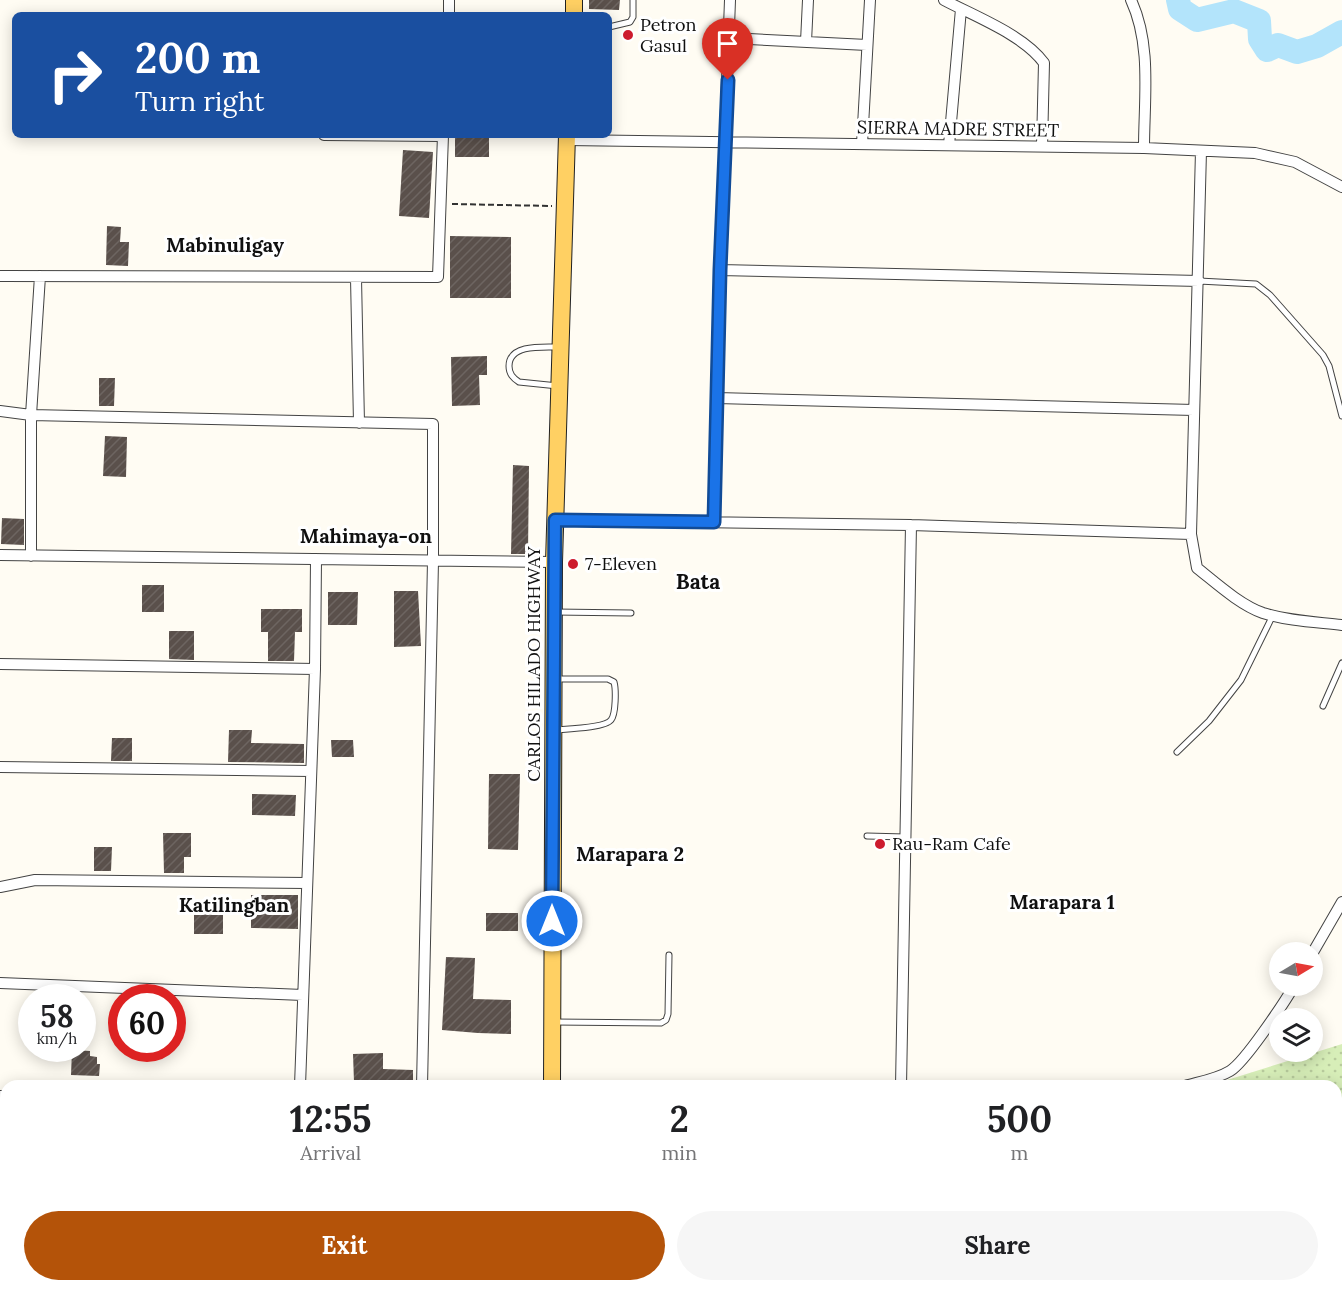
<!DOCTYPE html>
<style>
:root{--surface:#fff;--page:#f6f6f6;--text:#202124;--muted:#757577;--accent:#b45309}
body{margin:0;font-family:Lora,serif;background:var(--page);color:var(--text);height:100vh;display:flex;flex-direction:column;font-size:22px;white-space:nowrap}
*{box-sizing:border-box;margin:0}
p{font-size:20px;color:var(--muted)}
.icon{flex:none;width:33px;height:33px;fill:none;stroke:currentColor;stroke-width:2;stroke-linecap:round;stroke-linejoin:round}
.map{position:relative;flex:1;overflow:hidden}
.details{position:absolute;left:0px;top:1080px;width:1342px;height:212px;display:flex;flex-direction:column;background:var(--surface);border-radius:18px 18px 0 0;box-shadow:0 3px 15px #0003}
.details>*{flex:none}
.guide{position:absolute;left:12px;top:12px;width:600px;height:126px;border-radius:9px;box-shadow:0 3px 15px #0003;background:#1a4fa0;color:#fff;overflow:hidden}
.needle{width:39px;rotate:80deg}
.controls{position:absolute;left:1269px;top:942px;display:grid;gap:12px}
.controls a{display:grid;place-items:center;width:54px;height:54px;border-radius:50%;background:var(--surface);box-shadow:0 3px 15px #0003;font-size:30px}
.speed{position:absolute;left:18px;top:984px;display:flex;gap:12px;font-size:30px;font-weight:700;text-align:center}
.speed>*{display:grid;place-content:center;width:78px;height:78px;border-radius:50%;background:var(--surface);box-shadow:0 3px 15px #0003;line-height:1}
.speed small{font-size:15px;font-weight:400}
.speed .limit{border:9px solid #d22;background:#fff;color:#111}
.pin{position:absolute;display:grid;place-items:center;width:51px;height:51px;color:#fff;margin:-62px -26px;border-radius:50% 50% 50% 0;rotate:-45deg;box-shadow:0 0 6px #0007}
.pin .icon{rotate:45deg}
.me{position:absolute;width:66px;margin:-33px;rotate:0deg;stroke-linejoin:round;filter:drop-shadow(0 0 4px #0008)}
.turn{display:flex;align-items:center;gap:21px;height:126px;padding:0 24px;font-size:27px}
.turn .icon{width:78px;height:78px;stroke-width:2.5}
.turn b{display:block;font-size:42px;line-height:51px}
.eta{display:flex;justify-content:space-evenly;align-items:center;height:102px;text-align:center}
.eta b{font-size:36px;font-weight:700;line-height:42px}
.button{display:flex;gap:12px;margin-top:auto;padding:12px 24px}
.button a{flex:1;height:69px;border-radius:36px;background:var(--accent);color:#fff;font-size:24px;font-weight:700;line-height:69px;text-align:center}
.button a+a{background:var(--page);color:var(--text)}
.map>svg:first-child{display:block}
.grass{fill:url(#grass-dots)}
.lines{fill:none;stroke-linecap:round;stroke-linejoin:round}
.river{stroke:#b3e4fb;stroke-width:24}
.building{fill:url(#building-hatch)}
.service-casing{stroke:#434343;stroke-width:7}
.minor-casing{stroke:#434343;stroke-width:12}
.primary-casing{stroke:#212121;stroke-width:18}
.path{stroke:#323232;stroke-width:2;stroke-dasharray:6 3;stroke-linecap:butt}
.service{stroke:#fff;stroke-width:5}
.minor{stroke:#fff;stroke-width:10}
.primary{stroke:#ffd063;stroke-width:16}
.route-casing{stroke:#114b97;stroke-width:15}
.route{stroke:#1a73e8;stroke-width:10}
.poi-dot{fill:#cd1b2d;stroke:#fff;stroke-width:2}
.labels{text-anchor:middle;stroke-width:6;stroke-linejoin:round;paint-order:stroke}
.poi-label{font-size:18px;fill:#101010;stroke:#fff;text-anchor:start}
.street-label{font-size:18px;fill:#101010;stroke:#fff}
.neighbourhood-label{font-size:20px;font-weight:bold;fill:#101010;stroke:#fff}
.quarter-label{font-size:21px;font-weight:bold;fill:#101010;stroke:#fff}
</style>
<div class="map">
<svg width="1342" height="1291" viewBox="0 0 1342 1291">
<defs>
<pattern id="grass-dots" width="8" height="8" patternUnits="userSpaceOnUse" patternTransform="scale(1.5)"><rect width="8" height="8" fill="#d7eeb8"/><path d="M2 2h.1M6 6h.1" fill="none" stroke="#b8cb9d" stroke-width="1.8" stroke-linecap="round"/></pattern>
<pattern id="building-hatch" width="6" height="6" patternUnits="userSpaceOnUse" patternTransform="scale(1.5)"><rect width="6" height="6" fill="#5a504b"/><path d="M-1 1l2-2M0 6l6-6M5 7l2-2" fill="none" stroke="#6d6561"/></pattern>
</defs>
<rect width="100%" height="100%" fill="#fffcf3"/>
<path class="grass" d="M1342,1044V1265L1337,1269L1336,1086H1208Z
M637,1286H1272L1269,1291H637Z"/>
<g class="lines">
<path class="river" d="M1178,0L1180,9L1197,20L1234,11L1259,21L1260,39L1267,50L1278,45L1297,52L1317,46L1342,32
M1279,1291L1281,1288H1302L1323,1286"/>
</g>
<path class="building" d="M589,0H620L619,10L589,9Z
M455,135H489V157H455Z
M403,150L433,152L429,218L399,216Z
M107,226L121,227L120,242H129L128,266L106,265Z
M450,236L511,237V298H450Z
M487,356V375H479L480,405L452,406L451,357Z
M99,378H115L114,406H99Z
M105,436L127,437L126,477L103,476Z
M513,465L529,466L528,554H511Z
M2,518L24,519V545L1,544Z
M142,585H164V612H142Z
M394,591H418L421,646L394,647Z
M328,592H358L357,625H328Z
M261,609H302V632H295L294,661H268V632H261Z
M169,631H194V660L169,659Z
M229,730H252L251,743L304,744V763L228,762Z
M112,738H132V761H111Z
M331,740H353L354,757H332Z
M489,774H520L518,850L488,849Z
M252,794L296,795L295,816L252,815Z
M163,833H191V857H184V873H164Z
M94,847H112L111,871H94Z
M251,895H298V929L251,928Z
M194,905H223V934H194Z
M486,913H518V931H486Z
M446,957L475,958L473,999L511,1000V1034L478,1033L442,1030Z
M72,1050L90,1051V1056L97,1057V1064H100L99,1076L71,1075Z
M383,1053V1069L413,1070V1086H386V1082H354L353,1054Z"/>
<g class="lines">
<g class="service-casing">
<path id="service" d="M609,27L630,22L633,17V0
M1199,281L1256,284L1270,295L1323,355L1329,366L1342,416
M558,386L519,382C513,378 509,374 509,366C509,344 543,347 559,347
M555,612L631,613
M1323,706L1342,663
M555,730C566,729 605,728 611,720C616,714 616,689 614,682L608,679H556
M1177,752L1209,721L1241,680L1273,615
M867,836L905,837
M554,1022L661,1023L666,1020L668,1014L669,955"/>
</g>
<g class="minor-casing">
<path id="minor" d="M944,0C974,16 1024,35 1044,63L1042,146
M1131,0C1152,45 1144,99 1144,148
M449,15V0
M729,38L867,45
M806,42L808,0
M324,135L443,136
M567,140L1144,148L1255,153L1295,162L1342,187
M862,144L870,0
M949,145L961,9
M1201,151L1191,534L1197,568C1216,583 1240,605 1263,613C1288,621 1316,622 1342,625
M720,270L1199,281
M0,276L438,277L443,135
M356,278L359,423
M717,398L1194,410
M0,411L31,415L433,424V561L422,1086
M555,520L911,525L1191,534
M714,522L720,270L730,0
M0,555L554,562
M31,556V415L40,276
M0,664L315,669
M0,767L311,771
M0,887L35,880L307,883
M1312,954L1342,902
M0,983L303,995
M300,1086L315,669L316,559
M901,1086L911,525
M1185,1086C1199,1082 1217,1079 1230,1071C1245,1062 1284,1003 1294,986
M0,1096H6
M418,1291V1286"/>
</g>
<g class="primary-casing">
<path id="primary" d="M574,15V0
M552,1086L554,562L567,135
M549,1291V1286"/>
</g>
<path class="path" d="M452,204L552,206"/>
<use href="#service" class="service"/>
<use href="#minor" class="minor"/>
<use href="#primary" class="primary"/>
</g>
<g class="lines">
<g class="route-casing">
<path id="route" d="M552,921L555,520L714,522L720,270L728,80"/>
</g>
<use href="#route" class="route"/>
</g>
<g class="poi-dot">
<circle cx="628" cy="35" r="6"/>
<circle cx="573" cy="564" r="6"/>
<circle cx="880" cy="844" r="6"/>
</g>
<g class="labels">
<g class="poi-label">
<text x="640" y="31">Petron<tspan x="640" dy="21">Gasul</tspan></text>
<text x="585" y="570">7-Eleven</text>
<text x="892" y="850">Rau-Ram Cafe</text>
</g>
<g class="street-label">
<text transform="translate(958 129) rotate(1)" y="6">SIERRA MADRE STREET</text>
<text transform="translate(534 664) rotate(-90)" y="6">CARLOS HILADO HIGHWAY</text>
</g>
<g class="neighbourhood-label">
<text x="225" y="252">Mabinuligay</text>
<text x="366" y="543">Mahimaya-on</text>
<text x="630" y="861">Marapara 2</text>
<text x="1062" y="909">Marapara 1</text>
<text x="234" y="912">Katilingban</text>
</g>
<g class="quarter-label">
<text x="698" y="589">Bata</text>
</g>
</g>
</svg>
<div class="controls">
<a><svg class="needle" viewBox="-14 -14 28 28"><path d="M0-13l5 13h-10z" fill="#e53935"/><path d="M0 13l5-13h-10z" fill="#757577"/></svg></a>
<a><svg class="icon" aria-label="layers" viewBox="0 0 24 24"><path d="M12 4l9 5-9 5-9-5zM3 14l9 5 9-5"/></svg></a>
</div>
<div class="speed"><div>58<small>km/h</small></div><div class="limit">60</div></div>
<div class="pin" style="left:728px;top:80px;background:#d93025"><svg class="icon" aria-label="arrive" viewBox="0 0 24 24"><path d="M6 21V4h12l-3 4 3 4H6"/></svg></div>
<svg class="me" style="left:552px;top:921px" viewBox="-20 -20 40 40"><circle r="17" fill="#1a73e8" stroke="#fff" stroke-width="3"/><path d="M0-11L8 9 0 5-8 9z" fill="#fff"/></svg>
<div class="guide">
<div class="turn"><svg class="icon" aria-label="right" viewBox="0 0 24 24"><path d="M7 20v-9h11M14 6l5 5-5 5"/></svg><div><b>200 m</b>Turn right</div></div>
</div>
<section class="details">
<div class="eta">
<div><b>12:55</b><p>Arrival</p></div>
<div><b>2</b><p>min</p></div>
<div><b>500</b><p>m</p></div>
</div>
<div class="button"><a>Exit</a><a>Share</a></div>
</section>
</div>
